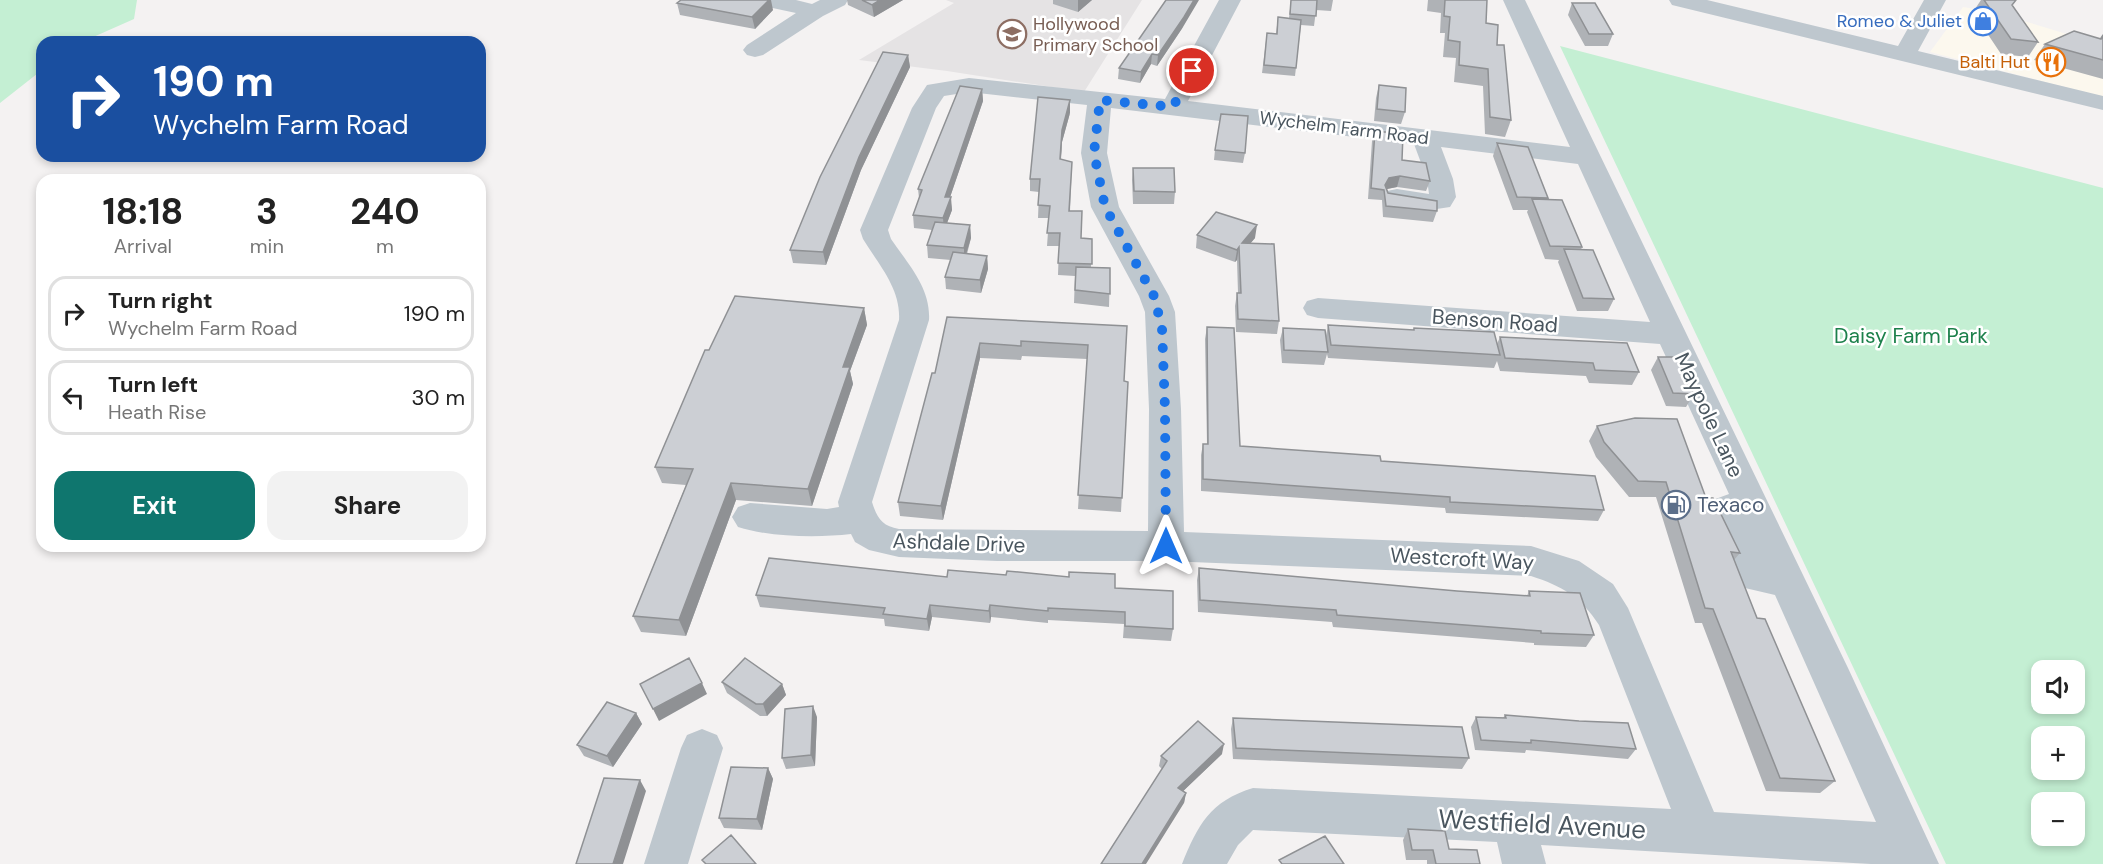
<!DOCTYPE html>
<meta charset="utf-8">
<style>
:root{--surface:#fff;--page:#f2f2f2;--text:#222;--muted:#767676;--line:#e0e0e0;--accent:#0f766e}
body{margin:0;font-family:"DM Sans",sans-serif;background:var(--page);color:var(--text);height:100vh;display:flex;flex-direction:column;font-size:22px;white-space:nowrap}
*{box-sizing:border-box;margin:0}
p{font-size:20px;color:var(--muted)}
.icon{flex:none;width:33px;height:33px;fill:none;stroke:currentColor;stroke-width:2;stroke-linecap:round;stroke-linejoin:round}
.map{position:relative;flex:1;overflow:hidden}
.side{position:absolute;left:36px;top:174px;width:450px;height:378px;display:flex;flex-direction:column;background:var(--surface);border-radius:18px;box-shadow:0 3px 9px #0003}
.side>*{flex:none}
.guide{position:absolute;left:36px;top:36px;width:450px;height:126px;border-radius:18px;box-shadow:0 3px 9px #0003;background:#1a4fa0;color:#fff;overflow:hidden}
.buttons{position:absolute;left:2031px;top:660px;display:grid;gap:12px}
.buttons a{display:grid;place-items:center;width:54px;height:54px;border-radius:12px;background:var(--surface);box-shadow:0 3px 9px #0003;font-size:30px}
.pin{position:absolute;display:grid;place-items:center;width:51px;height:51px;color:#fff;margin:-26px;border:3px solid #fff;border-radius:50%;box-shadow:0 2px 6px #0007}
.me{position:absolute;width:66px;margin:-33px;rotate:0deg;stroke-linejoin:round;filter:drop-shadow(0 0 4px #0008)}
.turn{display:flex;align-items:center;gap:21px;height:126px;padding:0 18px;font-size:27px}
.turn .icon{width:78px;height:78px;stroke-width:2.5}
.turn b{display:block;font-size:42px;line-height:51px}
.eta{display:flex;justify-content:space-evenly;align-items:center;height:102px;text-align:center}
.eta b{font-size:36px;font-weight:700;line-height:42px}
.button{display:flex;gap:12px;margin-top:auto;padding:12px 18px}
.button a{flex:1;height:69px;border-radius:18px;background:var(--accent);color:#fff;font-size:24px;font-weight:700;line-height:69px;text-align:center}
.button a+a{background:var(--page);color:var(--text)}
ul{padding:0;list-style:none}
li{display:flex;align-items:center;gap:18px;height:75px;margin:0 12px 9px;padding:0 6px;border:3px solid var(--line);border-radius:18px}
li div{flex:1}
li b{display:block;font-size:22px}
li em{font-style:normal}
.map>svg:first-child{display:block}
.commercial{fill:#fcf8ee}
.education{fill:#e5e3e4}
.green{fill:#c4efd3;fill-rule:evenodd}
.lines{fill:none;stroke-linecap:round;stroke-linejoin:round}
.minor{fill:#bec7ce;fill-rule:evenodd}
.wall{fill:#afb2b6}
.shaded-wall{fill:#8f9194}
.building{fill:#cccfd4;stroke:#8f9194;stroke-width:1.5}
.route{stroke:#1a73e8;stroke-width:10;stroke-dasharray:0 18}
.labels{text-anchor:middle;stroke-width:5;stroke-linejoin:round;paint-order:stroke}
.far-shop-label{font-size:18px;fill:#366cbe;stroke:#fff;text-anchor:end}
.far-education-label{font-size:18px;fill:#785e54;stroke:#fff;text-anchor:start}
.far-food-label{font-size:18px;fill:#c56008;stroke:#fff;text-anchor:end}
.far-street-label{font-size:18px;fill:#4a565f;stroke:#fff}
.street-label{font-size:21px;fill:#4a565f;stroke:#fff}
.park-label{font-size:21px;fill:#1c804b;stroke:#fff}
.service-label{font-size:21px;fill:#4e5e75;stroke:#fff;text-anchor:start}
.near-street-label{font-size:26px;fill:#4a565f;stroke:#fff}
</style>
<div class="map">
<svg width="2103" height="864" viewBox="0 0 2103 864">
<rect width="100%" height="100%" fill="#f4f2f2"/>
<path class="commercial" d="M1963,7L1994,12L2103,45V97L1930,52Z"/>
<path class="education" d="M946,0H1142L1084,92L947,71L859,60L954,3Z"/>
<path class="green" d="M0,0H137L134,19L82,42H42V70L0,103Z
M1560,46L2103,188V864H1946ZM2042,670H2074V704H2042ZM2042,736H2074V770H2042ZM2042,802H2074V836H2042Z"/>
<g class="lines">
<path class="minor" d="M755,0H796L812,4L820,0H848L845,5L823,16L763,55L755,57L747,55L743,50L747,45L796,13L758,5Z
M1219,0H1241L1188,101L1570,147L1503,0H1525L1848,668L1939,864H1871L1541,845L1546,864H1502L1497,842L1253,830L1238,845L1227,864H1182C1198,825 1210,801 1253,788L1671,809L1599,625C1581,597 1562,586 1531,576L1166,561H997L899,557L869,550L855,542L851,534C817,538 769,537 738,527L732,517L738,507L750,503L827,509L839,507L838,502L899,320C901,289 879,265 863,239L860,230L912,108L927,85L969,78L1165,99ZM969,92L1087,105L1081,153L1091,207L1139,296L1145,312L1149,409L1148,531L899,529C882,526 877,518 872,502L929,320C931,288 908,264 891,239L888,230L936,108L944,96ZM1111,108L1414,144L1427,179L1429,194L1397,189L1387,191L1384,197L1387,203L1430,210L1450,207L1456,197L1453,179L1441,147L1578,164L1650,322L1318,298L1307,301L1303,308L1307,315L1318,318L1660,344L1729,494L1710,501L1704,511L1732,569L1745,588L1775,595L1876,822L1714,812L1628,608L1613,584L1579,561L1531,546L1184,532L1181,409L1175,312L1169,296L1119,207L1107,153Z
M1669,0H1707L1898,46L1924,0H1946L1918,51L2103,96V110L1672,5Z
M702,729L717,735L723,748L688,864H644L681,748L687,735Z"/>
</g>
<path class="wall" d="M847,0H903L874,17L848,5Z
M1053,0H1092L1078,12L1053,4Z
M1291,0H1333L1331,11L1316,10L1314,26L1301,25L1295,76L1262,73L1267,33L1276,34L1278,17L1289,18Z
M1428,0H1487L1486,23L1497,45L1511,120L1505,137L1485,134L1483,86L1454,82L1456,58L1443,57L1445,33H1440L1441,13L1427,11Z
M1981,0H2016L2012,5L2038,42L2028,57L2001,54L1973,12Z
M677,3L773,10L755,29L680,15Z
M1572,3L1613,34L1608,46H1585L1568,15Z
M1183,27L1157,66L1151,64L1140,83L1118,79L1119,68Z
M2103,34V79L2034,60L2045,44L2100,38Z
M908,55L910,67L861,170L826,265L793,263L790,250Z
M1379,85L1405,112L1401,124L1374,121L1376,98Z
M982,89L983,101L950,197L952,210L947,223L970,225L971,238L967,254L987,256L988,269L981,293L946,289L945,277L951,260L928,258L927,245L932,230L914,228L913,215L919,198L918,189Z
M1070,113L1062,142L1061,160L1072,162L1070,211L1081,238L1092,239L1091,267L1110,268L1109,307L1074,303L1075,276L1058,275L1059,246H1047L1049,218H1038L1039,192L1030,191V179Z
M1375,131L1402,160L1430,181L1426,191L1397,187L1387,189L1388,193L1437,211L1433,222L1383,217L1382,200L1368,199L1372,141Z
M1497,143L1548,198L1547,200L1582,247L1581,250L1614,299L1608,311H1577L1558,262L1559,260L1545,259L1527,212L1528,210H1513L1493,156Z
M1215,150L1245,153L1243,163L1214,160Z
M1133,168L1175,192L1174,204H1133L1132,180Z
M1197,235L1255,238L1250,243L1279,321L1277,334L1236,332L1235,306L1237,293H1238L1237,260L1235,262L1196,248Z
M864,308L867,325L850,371L853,384L812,506L736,500L686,636L641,632L633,616L686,485L662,483L655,467L709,350Z
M947,317L1127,326L1124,381L1128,382L1121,512L1078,509L1087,359L1022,356L1021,360L980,358L943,520L900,516L898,502L935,373Z
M1328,325L1413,330L1414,328L1497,344L1500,337L1639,372L1632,385L1589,383L1586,376L1500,371L1497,361L1494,368L1328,358L1327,354L1324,365L1282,363L1280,340L1283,328L1326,336Z
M1207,327L1240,446L1381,461L1604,510L1598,521L1446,513L1445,508L1201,491V455L1203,444H1207L1205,339Z
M1658,357L1694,394L1686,407L1666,406L1651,370Z
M1597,426L1706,498L1740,553L1734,560L1757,618L1835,781L1820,793L1766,791L1702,623H1695L1656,497H1629L1596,457L1589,441Z
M1199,568L1457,591L1527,596L1529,591L1594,635L1586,647L1534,645V643L1333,627L1332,622L1198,612L1197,580Z
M947,577L1115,588L1173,629L1171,641L1123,638L1124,624L1048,620V623L991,617L990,623L932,617L929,631L885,626L884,619L760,607L756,595Z
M722,682L782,684L786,695L767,716H760L727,693Z
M636,713L642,724L613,767L584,756L577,745Z
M1505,715L1636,749L1628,759L1526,750L1525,753L1475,750L1471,727L1476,717L1503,718Z
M817,717L815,766L786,769L782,758Z
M1233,718L1469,758L1462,769L1233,759L1231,729Z
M1222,754L1183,791L1186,793L1184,803L1162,769L1159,766L1161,756Z
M768,768L773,779L762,830L724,828L719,818Z
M1408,829L1449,849L1480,864H1427V860H1406L1403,840Z"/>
<path class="shaded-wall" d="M769,0H771L773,10L755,29L752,17Z
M880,0H903L874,17L872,5Z
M1078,0H1092L1078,12Z
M1194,0H1199L1183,27L1157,66L1158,55Z
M1152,54L1151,64L1140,83L1141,72Z
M908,55L910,67L861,170L826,265L823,252L859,157Z
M982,89L983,101L946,209L945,197Z
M1070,100V113L1062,142L1060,172L1062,130Z
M1400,176L1397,187L1387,189L1385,185L1389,178Z
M951,197L952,210L944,231L943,218Z
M970,225L971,238L964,261V248Z
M1257,225L1255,238L1240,256L1242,243Z
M1239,247L1237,260L1235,262L1237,250Z
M987,256L988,269L981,293L980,280Z
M864,308L867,325L850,371L853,384L812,506L808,489L843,367Z
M980,343V358L943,520L941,506Z
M731,483L736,500L686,636L679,620Z
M930,605L932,617L929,631L927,619Z
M990,605L991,617L990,623L989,611Z
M702,683L707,694L659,721L653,709Z
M782,684L786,695L767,716L763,704Z
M813,706L817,717L815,766L811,755Z
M636,713L642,724L613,767L607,756Z
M1224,744L1222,754L1176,798L1178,788Z
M768,768L773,779L762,830L757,819Z
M640,780L646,791L623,864H613Z
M1186,793L1184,803L1146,864H1142Z"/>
<path class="building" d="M681,0H769L752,17L677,3Z
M862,0H880L872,5Z
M1166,0H1194L1184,17L1158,55L1152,54L1141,72L1119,68Z
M1291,0H1317L1316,16L1290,14Z
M1445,0H1487L1486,23L1498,25L1497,45H1504L1511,120L1490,117L1488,69L1459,65L1460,42L1448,40L1450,17L1444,16Z
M1984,0H2016L2012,5L2038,42L2011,39Z
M1572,3H1595L1613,34H1589Z
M1278,17L1301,20L1296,68L1264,65L1267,33L1277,34Z
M2074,31L2101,39L2103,35V60L2045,44Z
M883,52L908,55L859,157L823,252L790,250L820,177Z
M1379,85L1406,88L1405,112L1377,109Z
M960,86L982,89L945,197H951L943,218L913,215L922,190L918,189Z
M1038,97L1070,100L1062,130L1060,159L1072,162L1069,211H1082L1081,238L1092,239V264L1058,263L1060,233H1047L1050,206L1038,205L1040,179H1030Z
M1221,114L1248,116L1245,153L1215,150Z
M1375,131L1403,134L1402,160L1426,163L1430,181L1400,176L1389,178L1385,185L1388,193L1437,201V211L1386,206L1384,190L1371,188Z
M1497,143L1528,147L1548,198L1517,197Z
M1133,168H1174L1175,192L1134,191Z
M1532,199L1562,200L1582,247L1550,246Z
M1216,212L1257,225L1242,243L1274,244L1279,321L1238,319L1237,293H1241L1239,247L1237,250L1197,235Z
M935,222L970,225L964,248L927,245Z
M1564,249L1593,250L1614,299L1583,298Z
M953,252L987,256L980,280L945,277Z
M1076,267L1110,268V294L1075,290Z
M735,296L864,308L843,367H850L808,489L731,483L679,620L633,616L693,469L655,467L705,350H709Z
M947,317L1127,326L1124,381L1128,382L1122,498L1078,495L1088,345L1021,341V346L980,343L941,506L898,502L932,373H935Z
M1328,325L1414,330V328L1494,332L1500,355L1331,345Z
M1207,327L1234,328L1240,446L1380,456L1381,461L1595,476L1604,510L1450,502V497L1203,479V444H1208Z
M1283,328L1325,330L1328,352L1284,350Z
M1500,337L1627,343L1639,372L1595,370L1593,363L1505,358Z
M1658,357H1677L1694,394L1673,393Z
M1635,418L1677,419L1706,498H1713L1740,553L1731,552L1757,618L1765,619L1835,781L1780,778L1713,609L1705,608L1666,482L1638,481L1604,442L1597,426Z
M769,558L947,577L948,570L1006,575L1007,571L1069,577V572L1115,574V588L1173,591V629L1125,626V612L1048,608V611L990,605L989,611L930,605L927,619L883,614L885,608L756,595Z
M1199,568L1457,591L1530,596L1529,591L1580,593L1594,635L1541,633V631L1337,615L1336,610L1200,600Z
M689,658L702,683L653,709L640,684Z
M745,658L782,684L763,704H756L722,682Z
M607,702L636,713L607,756L577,745Z
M813,706L811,755L782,758L785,709Z
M1505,715L1579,721L1628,723L1636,749L1531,740V743L1481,740L1476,717L1506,718Z
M1233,718L1462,727L1469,758L1236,748Z
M1198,721L1224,744L1178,788L1186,793L1142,864H1101L1167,761L1161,756Z
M731,767L768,768L757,819L719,818Z
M604,778L640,780L613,864H576Z
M1408,829L1445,831L1449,849L1477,850L1480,864H1436L1433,850H1412Z
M731,835L756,864H706L702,860Z
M1325,836L1344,864H1282L1279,860Z"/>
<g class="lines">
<path class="route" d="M1166,546L1165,409L1162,328L1154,296L1105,207L1094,153L1100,100L1173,107L1192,71"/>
</g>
<defs>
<g id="shop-ring" transform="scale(1.5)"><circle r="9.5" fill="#fff" stroke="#3f7fe0" stroke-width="1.5"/><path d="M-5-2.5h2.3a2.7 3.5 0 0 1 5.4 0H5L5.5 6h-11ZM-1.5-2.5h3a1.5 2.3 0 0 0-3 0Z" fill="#3f7fe0"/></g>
<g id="school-ring" transform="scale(1.5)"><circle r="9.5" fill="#fff" stroke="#8d6e63" stroke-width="1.5"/><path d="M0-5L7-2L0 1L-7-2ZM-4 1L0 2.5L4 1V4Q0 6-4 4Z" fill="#8d6e63"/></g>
<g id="restaurant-ring" transform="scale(1.5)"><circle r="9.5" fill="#fff" stroke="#e8710a" stroke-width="1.5"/><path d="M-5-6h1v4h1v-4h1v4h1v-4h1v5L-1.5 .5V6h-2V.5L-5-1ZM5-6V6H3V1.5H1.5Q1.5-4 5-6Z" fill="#e8710a"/></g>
<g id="fuel-ring" transform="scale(1.5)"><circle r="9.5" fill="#fff" stroke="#5c6f8a" stroke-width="1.5"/><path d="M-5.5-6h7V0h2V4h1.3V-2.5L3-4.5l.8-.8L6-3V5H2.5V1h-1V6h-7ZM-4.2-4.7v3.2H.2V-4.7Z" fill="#5c6f8a"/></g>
</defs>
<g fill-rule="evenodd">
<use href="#shop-ring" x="1983" y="21"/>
<use href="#school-ring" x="1012" y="34"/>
<use href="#restaurant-ring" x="2051" y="62"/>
<use href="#fuel-ring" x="1676" y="505"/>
</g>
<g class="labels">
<g class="far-shop-label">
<text x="1962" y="27">Romeo &amp; Juliet</text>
</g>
<g class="far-education-label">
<text x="1033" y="30">Hollywood<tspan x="1033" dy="21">Primary School</tspan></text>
</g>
<g class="far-food-label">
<text x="2030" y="68">Balti Hut</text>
</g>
<g class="far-street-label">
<text transform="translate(1344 128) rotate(7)" y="6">Wychelm Farm Road</text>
</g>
<g class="street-label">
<text transform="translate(1495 321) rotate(4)" y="7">Benson Road</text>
<text transform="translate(1709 415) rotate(65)" y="7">Maypole Lane</text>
<text transform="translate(959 543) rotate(2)" y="7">Ashdale Drive</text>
<text transform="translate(1462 559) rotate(3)" y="7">Westcroft Way</text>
</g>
<g class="park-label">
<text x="1911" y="343">Daisy Farm Park</text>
</g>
<g class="service-label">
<text x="1697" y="512">Texaco</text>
</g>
<g class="near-street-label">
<text transform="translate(1542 824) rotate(3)" y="9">Westfield Avenue</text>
</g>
</g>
</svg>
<div class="buttons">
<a><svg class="icon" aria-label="sound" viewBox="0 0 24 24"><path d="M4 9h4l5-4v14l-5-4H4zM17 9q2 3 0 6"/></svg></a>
<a>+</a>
<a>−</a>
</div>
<div class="pin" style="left:1192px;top:71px;background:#d93025"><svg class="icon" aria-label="arrive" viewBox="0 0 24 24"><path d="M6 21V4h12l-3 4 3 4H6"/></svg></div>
<svg class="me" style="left:1166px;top:546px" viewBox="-20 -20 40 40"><path d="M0-17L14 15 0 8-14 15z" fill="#1a73e8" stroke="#fff" stroke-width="4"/></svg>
<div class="guide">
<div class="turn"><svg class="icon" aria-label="right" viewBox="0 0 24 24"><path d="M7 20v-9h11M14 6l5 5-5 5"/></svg><div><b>190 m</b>Wychelm Farm Road</div></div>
</div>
<section class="side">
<div class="eta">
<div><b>18:18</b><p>Arrival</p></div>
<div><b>3</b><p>min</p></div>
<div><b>240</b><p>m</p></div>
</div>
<ul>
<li><svg class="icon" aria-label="right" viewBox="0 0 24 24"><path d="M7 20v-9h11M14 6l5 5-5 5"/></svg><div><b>Turn right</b><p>Wychelm Farm Road</p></div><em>190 m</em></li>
<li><svg class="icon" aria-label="left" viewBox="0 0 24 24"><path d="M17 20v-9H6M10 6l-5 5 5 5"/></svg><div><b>Turn left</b><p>Heath Rise</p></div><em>30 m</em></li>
</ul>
<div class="button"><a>Exit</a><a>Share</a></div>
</section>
</div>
